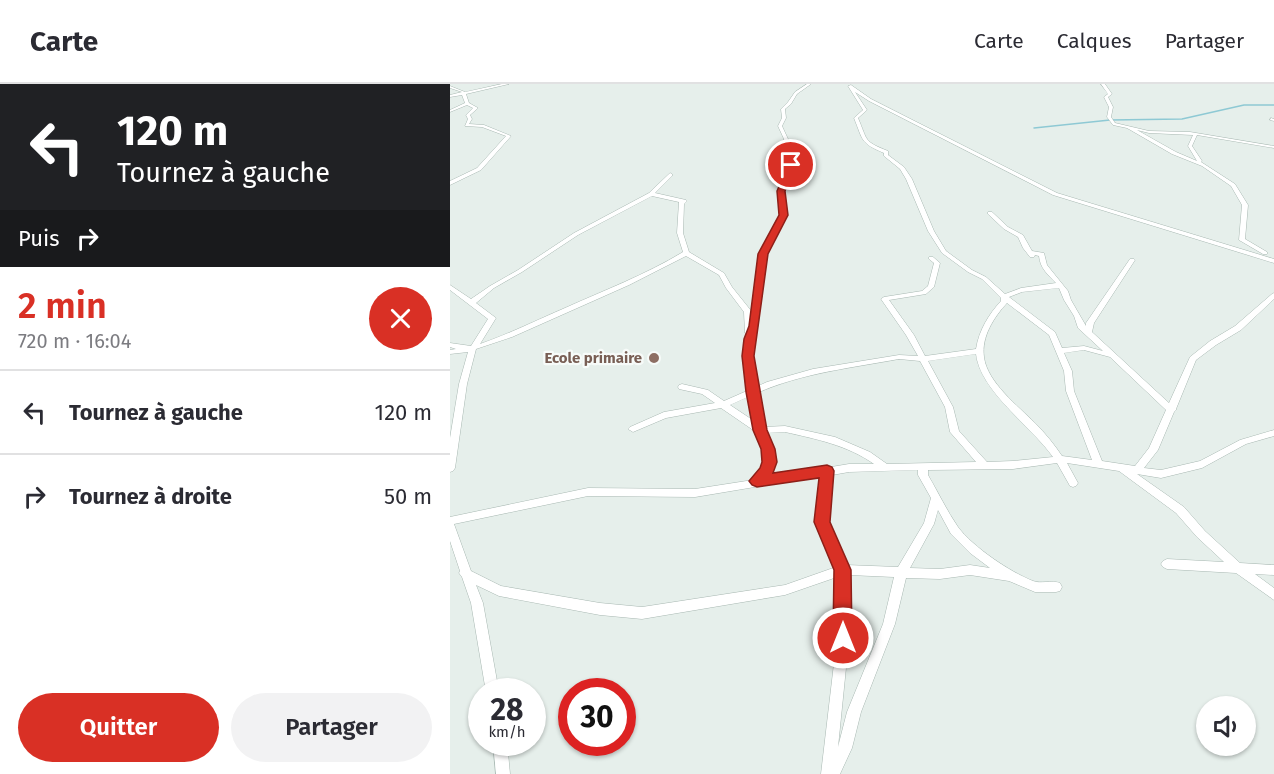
<!DOCTYPE html>
<html lang="fr">
<meta charset="utf-8">
<style>
:root{--surface:#fff;--page:#f2f2f3;--text:#2b2b33;--muted:#7c7c81;--line:#e1e1e2;--accent:#d93025}
body{margin:0;font-family:"Fira Sans",sans-serif;background:var(--page);color:var(--text);height:100vh;display:flex;flex-direction:column;font-size:22px;white-space:nowrap}
*{box-sizing:border-box;margin:0}
p{font-size:20px;color:var(--muted)}
.icon{flex:none;width:33px;height:33px;fill:none;stroke:currentColor;stroke-width:2;stroke-linecap:round;stroke-linejoin:round}
.map{position:relative;flex:1;overflow:hidden}
.side{display:flex;flex-direction:column;background:var(--surface);width:450px}
.side>*{flex:none}
.guide{background:#202124;color:#fff;overflow:hidden}
.fabs{position:absolute;left:746px;top:612px;display:grid;gap:12px}
.fabs a{display:grid;place-items:center;width:60px;height:60px;border-radius:50%;background:var(--surface);box-shadow:0 2px 4px #0004;font-size:30px}
.speed{position:absolute;left:18px;top:594px;display:flex;gap:12px;font-size:30px;font-weight:700;text-align:center}
.speed>*{display:grid;place-content:center;width:78px;height:78px;border-radius:50%;background:var(--surface);box-shadow:0 2px 4px #0004;line-height:1}
.speed small{font-size:15px;font-weight:400}
.speed .limit{border:9px solid #d22;background:#fff;color:#111}
.pin{position:absolute;display:grid;place-items:center;width:51px;height:51px;color:#fff;margin:-26px;border:3px solid #fff;border-radius:50%;box-shadow:0 2px 6px #0007}
.me{position:absolute;width:66px;margin:-33px;rotate:0deg;stroke-linejoin:round;filter:drop-shadow(0 0 4px #0008)}
.turn{display:flex;align-items:center;gap:21px;height:126px;padding:0 18px;font-size:27px}
.turn .icon{width:78px;height:78px;stroke-width:2.5}
.turn b{display:block;font-size:42px;line-height:51px}
.then{display:flex;align-items:center;height:57px;padding:0 18px;background:#0003;gap:12px;font-size:22px}
.round{display:grid;place-items:center;flex:none;width:63px;height:63px;border-radius:32px;background:var(--page)}
.overview{display:flex;align-items:center;justify-content:space-between;height:102px;padding:0 18px}
h1{font-size:36px;font-weight:600;line-height:45px;color:var(--accent)}
.cta{display:flex;gap:12px;margin-top:auto;padding:12px 18px}
.cta a{flex:1;height:69px;border-radius:36px;background:var(--accent);color:#fff;font-size:24px;font-weight:600;line-height:69px;text-align:center}
.cta a+a{background:var(--page);color:var(--text)}
ul{padding:0;list-style:none}
li{display:flex;align-items:center;gap:18px;height:84px;padding:0 18px;border-top:2px solid var(--line)}
li div{flex:1}
li b{display:block;font-size:22px}
li em{font-style:normal}
header{display:flex;align-items:center;gap:36px;box-sizing:border-box;height:84px;padding:0 30px;background:var(--surface);border-bottom:2px solid var(--line)}
header strong{font-size:28px}
nav{display:flex;gap:33px;margin-inline-start:auto;font-size:21px}
main{display:flex;flex:1;min-height:0}
.map>svg:first-child{display:block}
.lines{fill:none;stroke-linecap:round;stroke-linejoin:round}
.stream{stroke:#8ec9d4;stroke-width:1.5}
.street-casing{stroke:#a8b8b2;stroke-width:1}
.street{fill:#fff;fill-rule:evenodd}
.route{fill:#d93025;stroke:#8d1f18;stroke-width:1.5}
.education-dot{fill:#8d6e63;stroke:#f7fbf9;stroke-width:2}
.labels{text-anchor:middle;stroke-width:4.5;stroke-linejoin:round;paint-order:stroke}
.education-label{font-size:15px;font-weight:bold;fill:#785e54;stroke:#f7fbf9;text-anchor:end}
</style>
<header>
<strong>Carte</strong>
<nav><a>Carte</a><a>Calques</a><a>Partager</a></nav>
</header>
<main>
<section class="side">
<div class="guide">
<div class="turn"><svg class="icon" aria-label="left" viewBox="0 0 24 24"><path d="M17 20v-9H6M10 6l-5 5 5 5"/></svg><div><b>120 m</b>Tournez à gauche</div></div>
<div class="then">Puis<svg class="icon" aria-label="right" viewBox="0 0 24 24"><path d="M7 20v-9h11M14 6l5 5-5 5"/></svg></div>
</div>
<div class="overview"><div><h1>2 min</h1><p>720 m · 16:04</p></div><a class="round" style="background:#d93025;color:#fff"><svg class="icon" aria-label="close" viewBox="0 0 24 24"><path d="M6 6l12 12M18 6L6 18"/></svg></a></div>
<ul>
<li><svg class="icon" aria-label="left" viewBox="0 0 24 24"><path d="M17 20v-9H6M10 6l-5 5 5 5"/></svg><div><b>Tournez à gauche</b></div><em>120 m</em></li>
<li><svg class="icon" aria-label="right" viewBox="0 0 24 24"><path d="M7 20v-9h11M14 6l5 5-5 5"/></svg><div><b>Tournez à droite</b></div><em>50 m</em></li>
</ul>
<div class="cta"><a>Quitter</a><a>Partager</a></div>
</section>
<div class="map">
<svg width="824" height="690" viewBox="0 0 824 690">
<rect width="100%" height="100%" fill="#e6efeb"/>
<g class="lines">
<path class="stream" d="M584,44L660,36L732,35L794,21H824"/>
<g class="street-casing">
<path id="street" d="M52,0H59L16,10L19,19L28,24L20,31L22,35L19,40L34,41L61,52L31,86L0,101V97L27,84L56,52L32,43L15,42L18,35L16,31L23,24L17,21L0,28V26L15,19L12,11L0,13V11L12,8L0,4V2L15,8Z
M357,0H361L347,10L341,20L335,25L336,34L332,42L338,55L337,61L342,66L340,72L343,85L338,92L334,107L336,131L316,170L308,242L304,255L302,272L306,303L317,298L363,285L449,271L468,272L456,251L431,215L434,213L472,207L478,202L484,179L479,175V173H483L490,179L484,203L476,210L439,216L464,251L475,272L526,265C529,246 539,230 551,217V214L532,195L518,188L492,169L478,147L456,95L450,85L434,72V69C410,59 413,56 404,34L413,26L398,2L401,1L421,15L607,109L824,175V179L603,111L419,17L405,8L417,26L408,34C418,57 413,57 438,67V71L454,83L462,95L484,147L496,167L522,186L536,193L555,210L571,204L606,199C598,191 590,184 589,172L585,171L584,173H580L573,164L568,153L554,145L538,130V128H542L558,143L573,151L582,167L594,169L597,181L618,207L621,216L636,242V239L680,175H684L685,176L644,239L642,248L719,319L740,273L760,257L785,242L822,210L824,209V215L791,246L766,261L746,276L726,325V326L724,328L708,366L694,384L711,386L750,377L790,356L824,346V352L796,360L752,384L711,394L687,390L734,423L755,447L790,479L824,481V491L805,490L824,504V516L786,489L717,485L713,483L711,480L713,477L717,475L774,478L747,453L726,429L669,387L617,379L628,399L626,402L623,403L620,402L607,379L563,385L478,386V391C488,408 497,427 508,443C523,463 560,488 583,497C591,500 601,496 610,499L612,503L610,507L606,508H585L559,497L520,491L490,495L456,494L445,540L411,628L402,664L390,690H371L387,554V493L335,511L192,535L150,531L49,512L26,501L33,519L49,608H36L21,519L12,493L9,489L10,487L0,457V433L138,404L245,405L303,396L312,385L315,378L313,365L306,348L271,324L216,334L183,348L178,345L180,343L214,328L265,319L252,310L229,305L228,303L229,301L232,300L258,306L274,317L299,306L294,272L298,251L295,249L294,228L276,204L269,191L236,172L179,201L62,253L26,265L17,300L5,384L3,387L0,388V354L9,300L18,268L0,270V266L6,265L0,263V259L21,262L38,235L0,206V201L21,215L40,202L68,186L124,149L199,109L220,89L222,90V92L205,109L236,116L237,117L234,120L233,149L239,168L274,189L282,203L302,228V231L310,170L330,131L328,107L333,92L339,85L336,72L338,66L333,61L334,55L328,42L332,34L331,25L338,18L345,8ZM202,112L229,118L227,149L233,168C195,191 155,206 115,224C87,236 59,250 30,260L46,234L26,219L44,204L72,188L128,151ZM609,204L614,216L624,232L628,244L653,267L634,262L612,264L605,248L559,213L572,208ZM557,219L599,251L614,287L616,307L642,376L612,372C604,360 595,349 585,339C568,322 537,298 534,273C531,253 544,233 557,219ZM634,266L660,273L716,326L699,364L685,382L652,377L624,307L622,287L614,269ZM526,270C530,307 581,342 603,373L563,377L537,378L509,347L503,323L478,277ZM449,275L470,277L495,323L500,348L526,378L437,380L420,368L385,353L335,342L314,343L307,309C352,289 401,284 449,275ZM300,312L304,337L280,321ZM335,348C366,355 397,361 424,380H399L316,394C329,379 323,365 316,349ZM468,386V391L481,414L474,439L448,483L396,481L377,438L382,391L399,388ZM372,392L367,438L386,483L335,501L192,523L150,519L51,502L21,487L4,440L138,412L245,413ZM488,426L501,450L520,469L540,484L520,481L490,485L460,484L484,440ZM399,491L444,493L433,540L397,628L388,663L399,554Z
M651,0H655L662,10L658,13L663,23L661,33L665,39L699,47L740,48L824,62V64L747,51L742,62L752,77L751,78L785,100L798,121L795,155L817,168V170H813L789,156L792,121L781,102L752,82L722,70L677,44L663,41L657,33L659,23L654,13L658,10ZM687,46L699,49L743,51L738,62L747,77L726,68Z
M821,34L824,35V37L820,36Z
M43,658H57L60,690H46Z"/>
</g>
<use href="#street" class="street"/>
</g>
<path class="route" d="M341,78L345,81L335,107L338,131L318,170L304,272L317,346L325,365L327,378L323,389L377,381L382,383L384,387L380,438L401,486L402,554L399,560L393,563L386,560L383,554L384,486L364,438L369,394L307,403L302,401L299,397L310,384L312,378L311,365L303,346L296,308L292,272L294,255L299,242L308,170L329,131L327,107L338,81Z"/>
<circle class="education-dot" cx="204" cy="274" r="6"/>
<g class="labels">
<g class="education-label">
<text x="192" y="279">Ecole primaire</text>
</g>
</g>
</svg>
<div class="fabs">
<a><svg class="icon" aria-label="sound" viewBox="0 0 24 24"><path d="M4 9h4l5-4v14l-5-4H4zM17 9q2 3 0 6"/></svg></a>
</div>
<div class="speed"><div>28<small>km/h</small></div><div class="limit">30</div></div>
<div class="pin" style="left:341px;top:81px;background:#d93025"><svg class="icon" aria-label="arrive" viewBox="0 0 24 24"><path d="M6 21V4h12l-3 4 3 4H6"/></svg></div>
<svg class="me" style="left:393px;top:554px" viewBox="-20 -20 40 40"><circle r="17" fill="#d93025" stroke="#fff" stroke-width="3"/><path d="M0-11L8 9 0 5-8 9z" fill="#fff"/></svg>
</div>
</main>
